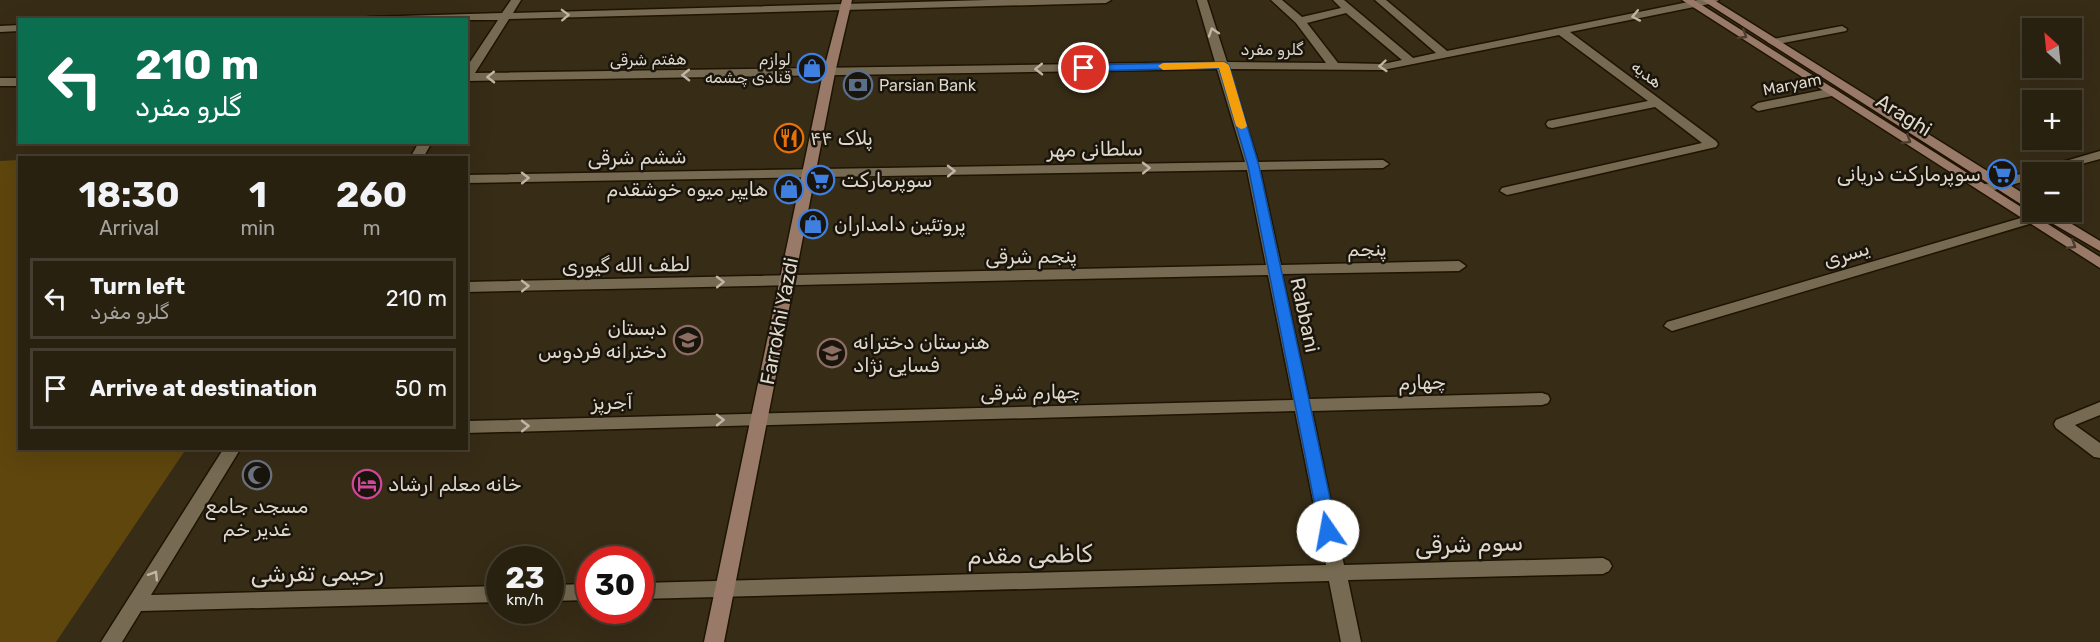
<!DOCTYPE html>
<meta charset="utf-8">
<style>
:root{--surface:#292110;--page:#352e1e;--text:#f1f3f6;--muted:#a5a39f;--line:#453e30}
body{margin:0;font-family:Rubik,Vazirmatn,sans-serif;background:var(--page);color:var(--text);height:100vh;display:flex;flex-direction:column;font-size:22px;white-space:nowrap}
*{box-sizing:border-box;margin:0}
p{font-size:20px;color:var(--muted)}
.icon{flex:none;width:33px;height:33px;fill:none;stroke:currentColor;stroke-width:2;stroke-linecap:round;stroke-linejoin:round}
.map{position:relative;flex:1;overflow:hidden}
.sheet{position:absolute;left:18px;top:156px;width:450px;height:294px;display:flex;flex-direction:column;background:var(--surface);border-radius:0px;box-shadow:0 6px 24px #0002,0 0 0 2px var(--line)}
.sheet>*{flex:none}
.guide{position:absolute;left:18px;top:18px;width:450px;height:126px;border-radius:0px;box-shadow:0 6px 24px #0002,0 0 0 2px var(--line);background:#0b6e4f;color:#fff;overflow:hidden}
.needle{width:39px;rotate:333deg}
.buttons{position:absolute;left:2022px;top:18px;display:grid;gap:12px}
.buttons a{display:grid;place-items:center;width:60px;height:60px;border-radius:0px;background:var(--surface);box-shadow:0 6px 24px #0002,0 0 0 2px var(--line);font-size:30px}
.speed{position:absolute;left:486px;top:546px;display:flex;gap:12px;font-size:30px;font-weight:700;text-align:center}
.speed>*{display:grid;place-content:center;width:78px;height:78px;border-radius:50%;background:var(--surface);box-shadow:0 6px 24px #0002,0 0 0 2px var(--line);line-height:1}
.speed small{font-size:15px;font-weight:400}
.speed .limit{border:9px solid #d22;background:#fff;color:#111}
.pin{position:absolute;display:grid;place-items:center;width:51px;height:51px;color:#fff;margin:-26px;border:3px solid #fff;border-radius:50%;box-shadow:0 2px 6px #0007}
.me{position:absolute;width:66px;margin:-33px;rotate:348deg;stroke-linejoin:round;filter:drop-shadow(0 0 4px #0008)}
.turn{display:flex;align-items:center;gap:21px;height:126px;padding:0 18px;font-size:27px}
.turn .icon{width:78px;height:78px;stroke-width:2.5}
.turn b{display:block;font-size:42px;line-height:51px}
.eta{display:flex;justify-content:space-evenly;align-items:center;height:102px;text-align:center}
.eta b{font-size:36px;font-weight:700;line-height:42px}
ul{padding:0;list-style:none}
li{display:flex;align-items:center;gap:18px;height:81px;margin:0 12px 9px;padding:0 6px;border:3px solid var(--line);border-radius:0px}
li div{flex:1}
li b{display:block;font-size:22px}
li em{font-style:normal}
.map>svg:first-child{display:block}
.green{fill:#5e460d}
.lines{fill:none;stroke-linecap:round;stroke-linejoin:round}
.street-casing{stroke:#1e1401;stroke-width:3}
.secondary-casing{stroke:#1e1401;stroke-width:3}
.street{fill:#766a52;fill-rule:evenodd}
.secondary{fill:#997a68;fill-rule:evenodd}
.oneway{stroke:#bfb6a6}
.oneway2{stroke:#4d3d31}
.route{fill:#1a73e8;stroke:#114b97;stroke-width:1.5}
.slow{fill:#f59e0b}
.labels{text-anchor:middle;stroke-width:5;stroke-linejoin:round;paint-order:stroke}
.far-street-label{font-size:16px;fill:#ded7ca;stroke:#1a150c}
.far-poi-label{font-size:16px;fill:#ded7ca;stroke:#1a150c;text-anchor:end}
.street-label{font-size:20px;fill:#ded7ca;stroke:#1a150c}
.poi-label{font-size:20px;fill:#ded7ca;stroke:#1a150c;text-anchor:start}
.near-street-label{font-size:24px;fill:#ded7ca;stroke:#1a150c}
</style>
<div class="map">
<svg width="2100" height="642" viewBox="0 0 2100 642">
<rect width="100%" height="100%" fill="#372c16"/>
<path class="green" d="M19,160L20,448L186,449L56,642H0V161Z"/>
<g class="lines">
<g class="street-casing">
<path id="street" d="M511,0H521L513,13L988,0H1111L1106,3L509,19L475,73L1215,62L1197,0H1207L1227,62L1326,63L1296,23L1271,0H1282L1302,17L1341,8L1333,0H1344L1413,58L1436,53L1375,0H1386L1447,51L1698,0H1719L1714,3L1570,32L1716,141L1718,144L1716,147L1507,195L1500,191L1502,188L1702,143L1655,107L1552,128L1548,127L1546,124L1548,121L1648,101L1559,35L1383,70L1229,69L1258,162L1383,160L1389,164L1383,168L1260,170L1281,265L1459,261L1466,266L1459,271L1282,274L1309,399L1542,393L1548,395L1550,399L1548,403L1542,405L1312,411L1344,565L1603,558L1609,561L1612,566L1609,571L1603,574L1348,580L1361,642H1341L1329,581L640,599V583L1326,565L1295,411L466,433V421L1293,400L1268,275L466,292V282L1266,265L1247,170L466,183V175L1245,162L1217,69L466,81V68L498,20H363L368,17L502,13ZM1346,13L1402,60L1383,64L1338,63L1307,23Z
M20,25V31L0,32V26Z
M1842,26L1847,29L1846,31L1773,45L1767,42L1773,39Z
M0,78H20V86H0Z
M1833,88L1839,92L1837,95L1758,111L1752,107L1758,103Z
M419,142H432L423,158H410Z
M2100,151V159L2052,172H2032V179L1984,193L1977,189L1979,186Z
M2031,215L2038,219L2036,222L1672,331L1664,326L1667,322Z
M2100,402V415L2075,425L2100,443V458L2094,457L2056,428L2054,424L2056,420Z
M224,448H241L151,595L500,586V602L141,611L122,642H101Z
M590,584V600L550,601V585Z"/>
</g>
<g class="secondary-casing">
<path id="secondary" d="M842,0H852L835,73L724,642H704L823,73Z
M1682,0H1694L2100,257V268Z
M1702,0H1714L2032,199V209L2027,208Z
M2037,212H2052L2100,241V251L2038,215Z"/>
</g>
<use href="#street" class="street"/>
<use href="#secondary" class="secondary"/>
</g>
<defs><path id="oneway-chevron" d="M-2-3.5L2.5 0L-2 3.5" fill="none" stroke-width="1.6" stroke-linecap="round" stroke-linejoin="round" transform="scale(1.5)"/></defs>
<g class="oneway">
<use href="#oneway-chevron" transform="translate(565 15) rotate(-2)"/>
<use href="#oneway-chevron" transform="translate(1636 16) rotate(169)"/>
<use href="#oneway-chevron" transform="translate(1213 32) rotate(-108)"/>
<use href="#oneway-chevron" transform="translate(1383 66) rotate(175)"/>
<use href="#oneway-chevron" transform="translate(1039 69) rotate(179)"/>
<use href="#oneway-chevron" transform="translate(686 75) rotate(179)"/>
<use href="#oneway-chevron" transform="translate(491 77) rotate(179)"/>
<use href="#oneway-chevron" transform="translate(1146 168) rotate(-1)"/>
<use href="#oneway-chevron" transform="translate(951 171) rotate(-1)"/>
<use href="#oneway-chevron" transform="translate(525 178) rotate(-1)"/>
<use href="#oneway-chevron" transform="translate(720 282) rotate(-1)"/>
<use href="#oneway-chevron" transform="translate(525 286) rotate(-1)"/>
<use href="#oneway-chevron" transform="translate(720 420) rotate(-1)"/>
<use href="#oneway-chevron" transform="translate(525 426) rotate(-1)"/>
<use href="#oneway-chevron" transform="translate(154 575) rotate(-58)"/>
</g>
<g class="oneway2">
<use href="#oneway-chevron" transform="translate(1743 35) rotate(32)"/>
<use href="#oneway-chevron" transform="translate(1907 140) rotate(32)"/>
<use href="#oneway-chevron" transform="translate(2072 245) rotate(32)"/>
</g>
<path class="route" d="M1224,62L1229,65L1259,166L1337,531L1334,536L1328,538L1323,536L1320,531L1248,166L1219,68L1084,71L1079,68L1084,65Z"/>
<path class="slow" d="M1224,62L1229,65L1247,126L1245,128L1241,129L1236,126L1219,68L1163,70L1158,66L1163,63Z"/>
<defs>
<g id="shop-ring" transform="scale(1.5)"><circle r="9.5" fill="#1a150c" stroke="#3f7fe0" stroke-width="1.5"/><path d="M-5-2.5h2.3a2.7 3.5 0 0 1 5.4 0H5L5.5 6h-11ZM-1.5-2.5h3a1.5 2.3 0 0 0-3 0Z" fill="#3f7fe0"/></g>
<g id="bank-ring" transform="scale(1.5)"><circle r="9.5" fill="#1a150c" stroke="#5c6f8a" stroke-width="1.5"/><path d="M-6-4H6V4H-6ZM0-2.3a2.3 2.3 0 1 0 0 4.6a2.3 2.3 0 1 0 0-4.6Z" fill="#5c6f8a"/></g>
<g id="restaurant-ring" transform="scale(1.5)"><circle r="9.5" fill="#1a150c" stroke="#e8710a" stroke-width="1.5"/><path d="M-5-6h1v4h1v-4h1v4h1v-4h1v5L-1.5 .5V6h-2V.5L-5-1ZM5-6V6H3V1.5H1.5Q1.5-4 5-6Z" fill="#e8710a"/></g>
<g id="supermarket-ring" transform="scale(1.5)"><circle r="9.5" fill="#1a150c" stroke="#3f7fe0" stroke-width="1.5"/><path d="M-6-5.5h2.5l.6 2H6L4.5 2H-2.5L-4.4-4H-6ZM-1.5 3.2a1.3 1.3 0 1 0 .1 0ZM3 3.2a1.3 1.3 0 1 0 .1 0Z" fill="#3f7fe0"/></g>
<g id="school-ring" transform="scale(1.5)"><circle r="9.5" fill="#1a150c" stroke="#8d6e63" stroke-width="1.5"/><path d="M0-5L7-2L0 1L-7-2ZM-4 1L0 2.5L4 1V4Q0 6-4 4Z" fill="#8d6e63"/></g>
<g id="mosque-ring" transform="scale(1.5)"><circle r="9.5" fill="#1a150c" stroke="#6b7280" stroke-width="1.5"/><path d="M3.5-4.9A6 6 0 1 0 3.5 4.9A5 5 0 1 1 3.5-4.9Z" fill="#6b7280"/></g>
<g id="hotel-ring" transform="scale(1.5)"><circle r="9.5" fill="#1a150c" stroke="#d1479c" stroke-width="1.5"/><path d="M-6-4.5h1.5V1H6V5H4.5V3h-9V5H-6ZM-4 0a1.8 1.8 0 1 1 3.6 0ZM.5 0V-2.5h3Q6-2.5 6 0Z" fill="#d1479c"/></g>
</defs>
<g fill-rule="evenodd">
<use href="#shop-ring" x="812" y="68"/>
<use href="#bank-ring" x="858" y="85"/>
<use href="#restaurant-ring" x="789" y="138"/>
<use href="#supermarket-ring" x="2002" y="174"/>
<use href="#supermarket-ring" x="820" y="180"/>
<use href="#shop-ring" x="789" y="189"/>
<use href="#shop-ring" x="813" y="224"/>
<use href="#school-ring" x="688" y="340"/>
<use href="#school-ring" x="832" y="353"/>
<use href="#mosque-ring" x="257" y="475"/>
<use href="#hotel-ring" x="367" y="484"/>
</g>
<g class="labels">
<g class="far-street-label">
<text x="1272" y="55">گلرو مفرد</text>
<text transform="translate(648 59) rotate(-1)" y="6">هفتم شرقی</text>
<text transform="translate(1647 74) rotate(37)" y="6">هدیه</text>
<text transform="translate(1792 84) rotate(-11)" y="6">Maryam</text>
</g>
<g class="far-poi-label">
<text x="791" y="65">لوازم<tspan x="791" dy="18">قنادی چشمه</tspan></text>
<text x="879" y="91" text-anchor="start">Parsian Bank</text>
</g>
<g class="street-label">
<text transform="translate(1904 115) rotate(32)" y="7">Araghi</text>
<text transform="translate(1095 149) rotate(-1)" y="7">سلطانی مهر</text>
<text transform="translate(637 157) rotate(-1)" y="7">ششم شرقی</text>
<text transform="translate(1367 249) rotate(-1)" y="7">پنجم</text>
<text transform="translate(1846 254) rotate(-17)" y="7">یسری</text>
<text transform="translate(1031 256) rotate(-1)" y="7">پنجم شرقی</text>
<text transform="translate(626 265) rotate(-1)" y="7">لطف الله گیوری</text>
<text transform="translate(1305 315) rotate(78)" y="7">Rabbani</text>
<text transform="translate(779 321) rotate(-79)" y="7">Farrokhi Yazdi</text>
<text transform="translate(1422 382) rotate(-2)" y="7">چهارم</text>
<text transform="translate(1030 392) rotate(-1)" y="7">چهارم شرقی</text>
<text transform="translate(612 402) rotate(-1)" y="7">آجرپز</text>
</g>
<g class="poi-label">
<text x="810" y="145">پلاک ۴۴</text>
<text x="1981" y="181" text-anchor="end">سوپرمارکت دریانی</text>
<text x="841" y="187">سوپرمارکت</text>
<text x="768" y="196" text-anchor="end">هایپر میوه خوشقدم</text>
<text x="834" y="231">پروتئین دامداران</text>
<text x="667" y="335" text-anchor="end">دبستان<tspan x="667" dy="23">دخترانه فردوس</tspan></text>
<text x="853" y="349">هنرستان دخترانه<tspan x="853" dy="23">فسایی نژاد</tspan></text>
<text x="388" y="491">خانه معلم ارشاد</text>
<text x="257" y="513" text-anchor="middle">مسجد جامع<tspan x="257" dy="23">غدیر خم</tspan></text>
</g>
<g class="near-street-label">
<text transform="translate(1469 544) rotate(-2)" y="8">سوم شرقی</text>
<text transform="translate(1030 555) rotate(-1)" y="8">کاظمی مقدم</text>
<text transform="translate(317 573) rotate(-1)" y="8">رحیمی تفرشی</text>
</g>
</g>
</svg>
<div class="buttons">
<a><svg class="needle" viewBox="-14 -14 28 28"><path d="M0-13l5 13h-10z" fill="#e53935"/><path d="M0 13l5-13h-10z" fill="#a5a39f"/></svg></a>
<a>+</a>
<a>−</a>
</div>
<div class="speed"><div>23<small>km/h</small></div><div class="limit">30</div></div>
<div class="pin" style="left:1084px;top:68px;background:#d93025"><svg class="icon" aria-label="arrive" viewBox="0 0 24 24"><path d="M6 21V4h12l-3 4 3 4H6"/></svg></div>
<svg class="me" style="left:1328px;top:531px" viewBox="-20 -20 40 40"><circle r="19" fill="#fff"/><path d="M0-13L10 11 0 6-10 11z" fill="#1a73e8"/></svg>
<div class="guide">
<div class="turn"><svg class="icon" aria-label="left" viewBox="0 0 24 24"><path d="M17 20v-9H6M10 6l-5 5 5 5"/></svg><div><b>210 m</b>گلرو مفرد</div></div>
</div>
<section class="sheet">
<div class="eta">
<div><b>18:30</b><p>Arrival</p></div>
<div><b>1</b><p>min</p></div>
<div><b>260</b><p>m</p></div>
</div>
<ul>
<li><svg class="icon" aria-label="left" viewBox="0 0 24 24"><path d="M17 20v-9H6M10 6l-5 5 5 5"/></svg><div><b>Turn left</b><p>گلرو مفرد</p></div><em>210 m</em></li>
<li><svg class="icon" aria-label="arrive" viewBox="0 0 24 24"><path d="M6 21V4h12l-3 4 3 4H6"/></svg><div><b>Arrive at destination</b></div><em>50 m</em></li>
</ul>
</section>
</div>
